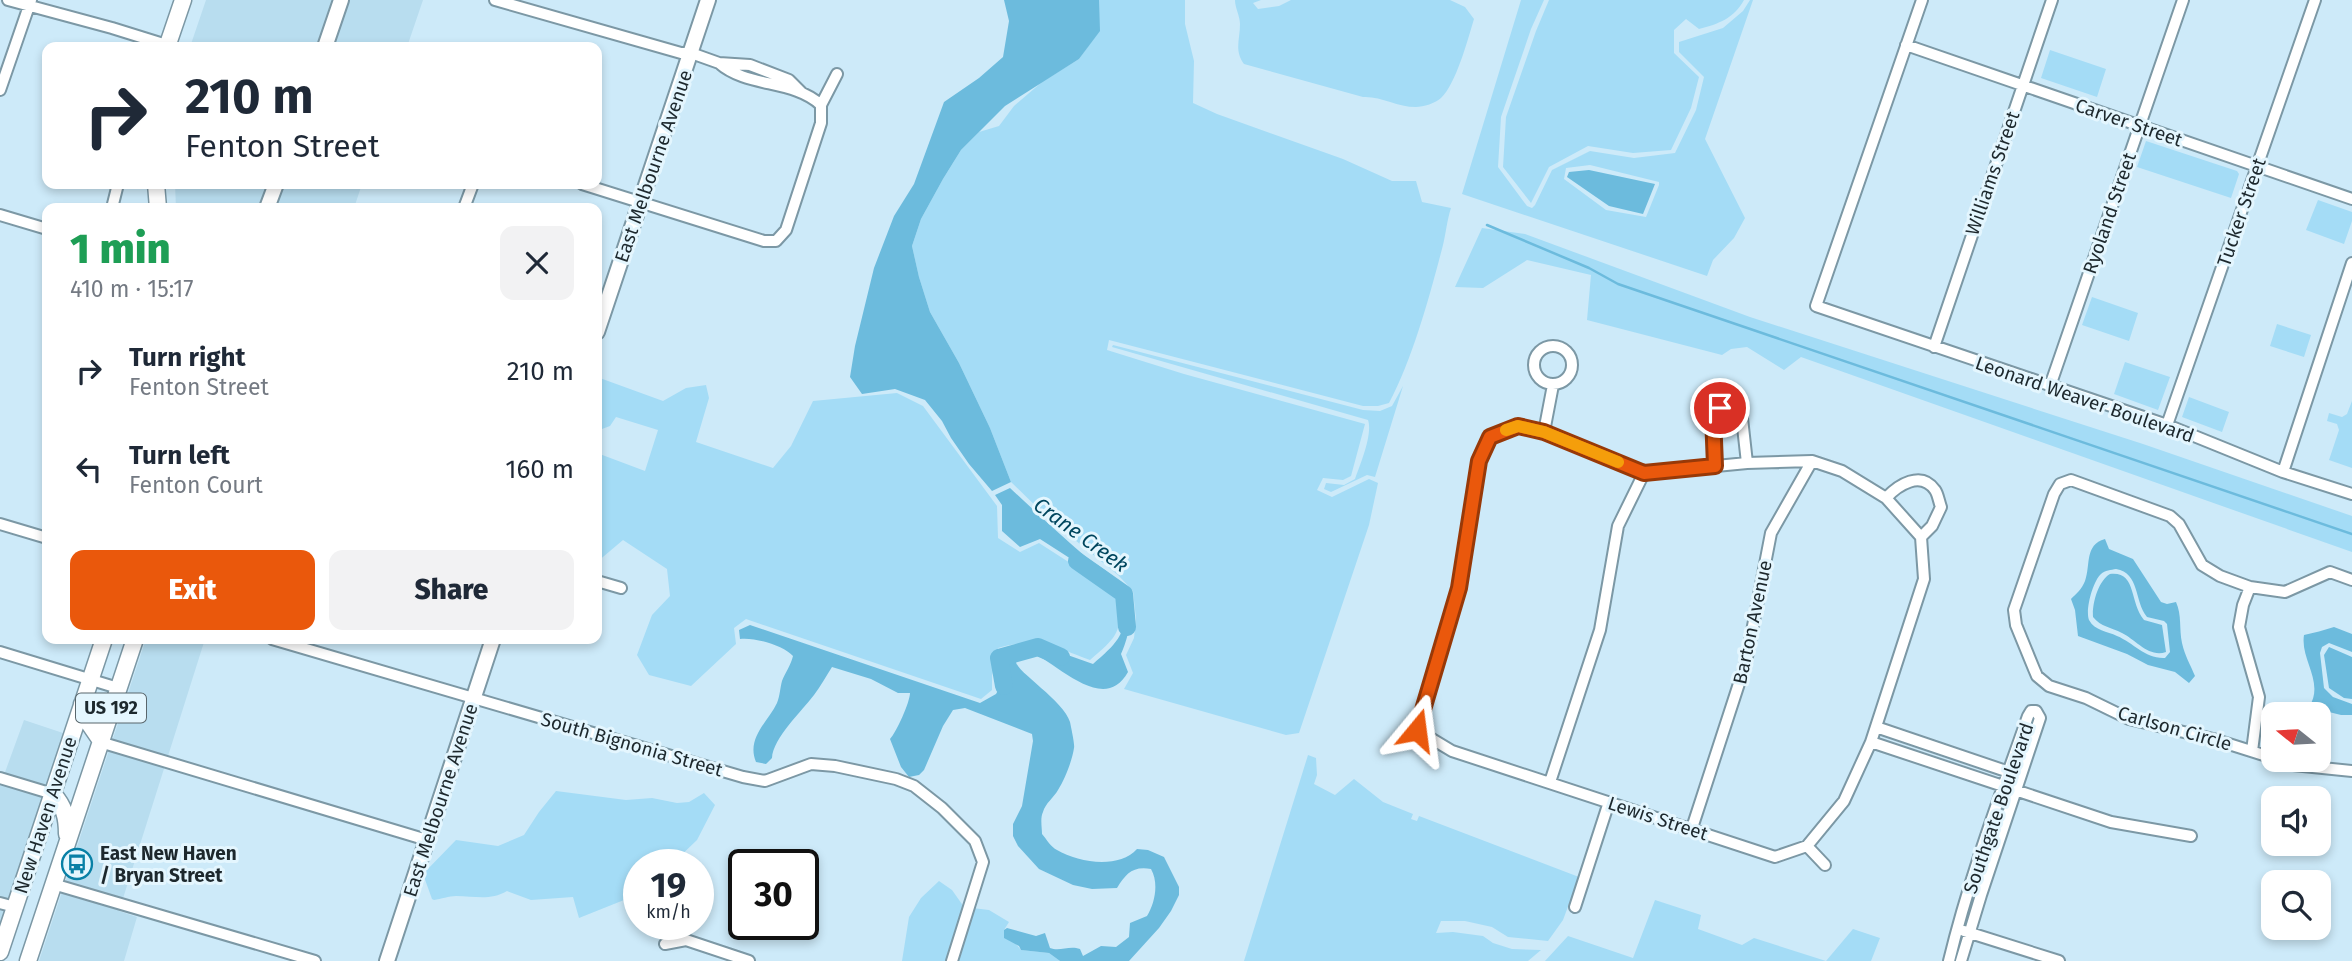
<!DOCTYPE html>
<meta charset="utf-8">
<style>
:root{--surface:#fff;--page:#f2f2f3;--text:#1f2937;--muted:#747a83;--accent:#ea580c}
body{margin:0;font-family:"Fira Sans",sans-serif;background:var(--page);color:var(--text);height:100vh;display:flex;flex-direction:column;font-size:26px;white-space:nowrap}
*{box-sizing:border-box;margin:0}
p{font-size:23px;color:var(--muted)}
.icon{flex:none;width:38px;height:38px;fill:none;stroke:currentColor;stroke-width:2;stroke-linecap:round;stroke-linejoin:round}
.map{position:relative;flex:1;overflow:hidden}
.side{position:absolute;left:42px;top:203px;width:560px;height:441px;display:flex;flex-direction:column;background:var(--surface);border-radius:14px;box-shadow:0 4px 10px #0003}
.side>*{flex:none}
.top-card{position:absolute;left:42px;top:42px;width:560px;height:147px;border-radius:14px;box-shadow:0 4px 10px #0003;background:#fff;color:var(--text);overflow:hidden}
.needle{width:46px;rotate:288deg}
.buttons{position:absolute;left:2261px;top:702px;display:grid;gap:14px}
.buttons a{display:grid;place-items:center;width:70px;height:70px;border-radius:14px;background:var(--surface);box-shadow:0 4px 10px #0003;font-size:35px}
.speed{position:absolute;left:623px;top:849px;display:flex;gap:14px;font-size:35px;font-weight:700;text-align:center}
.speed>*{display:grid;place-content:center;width:91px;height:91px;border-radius:50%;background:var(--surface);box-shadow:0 4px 10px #0003;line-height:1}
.speed small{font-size:18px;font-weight:400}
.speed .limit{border:4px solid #111;border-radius:10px;background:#fff;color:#111}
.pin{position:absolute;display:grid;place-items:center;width:60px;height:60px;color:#fff;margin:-30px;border:4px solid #fff;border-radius:50%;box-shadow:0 2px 7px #0007}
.me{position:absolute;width:77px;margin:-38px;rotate:16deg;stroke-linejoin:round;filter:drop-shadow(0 0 5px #0008)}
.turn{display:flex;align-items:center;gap:24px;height:147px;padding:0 28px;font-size:32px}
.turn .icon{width:91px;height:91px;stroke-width:2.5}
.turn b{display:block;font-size:49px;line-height:60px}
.round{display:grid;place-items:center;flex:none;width:74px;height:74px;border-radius:14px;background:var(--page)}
.headline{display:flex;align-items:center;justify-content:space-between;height:119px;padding:0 28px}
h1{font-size:42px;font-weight:800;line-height:52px;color:#1e9e55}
.button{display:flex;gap:14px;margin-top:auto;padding:14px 28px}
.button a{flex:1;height:80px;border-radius:14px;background:var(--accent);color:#fff;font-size:28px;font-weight:800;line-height:80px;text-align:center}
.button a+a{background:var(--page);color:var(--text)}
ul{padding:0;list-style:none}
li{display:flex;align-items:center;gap:21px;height:98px;padding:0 28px}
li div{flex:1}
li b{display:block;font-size:26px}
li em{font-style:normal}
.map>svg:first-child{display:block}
.built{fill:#b8ddef}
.green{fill:#a4dcf6;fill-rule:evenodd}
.water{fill:#6cbbdd;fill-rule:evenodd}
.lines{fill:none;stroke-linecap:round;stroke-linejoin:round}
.stream{stroke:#6cbbdd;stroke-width:2.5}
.river{stroke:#6cbbdd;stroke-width:18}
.street-casing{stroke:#7c98a5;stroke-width:14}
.secondary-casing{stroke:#7c98a5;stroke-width:18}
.primary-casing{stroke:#7c98a5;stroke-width:19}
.street{stroke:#fff;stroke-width:10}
.secondary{stroke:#fff;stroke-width:14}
.primary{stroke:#fff;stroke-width:16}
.route-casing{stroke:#983908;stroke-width:18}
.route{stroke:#ea580c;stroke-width:12}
.slow{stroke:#f59e0b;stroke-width:12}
.labels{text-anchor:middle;stroke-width:6;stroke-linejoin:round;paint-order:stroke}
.shield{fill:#e4f6fe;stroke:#59666c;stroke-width:2}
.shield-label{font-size:18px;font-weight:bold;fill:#1d282d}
.street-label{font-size:19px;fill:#1d282d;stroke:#e4f6fe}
.poi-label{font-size:19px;font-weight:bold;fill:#1d282d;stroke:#e4f6fe;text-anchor:start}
.water-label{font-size:21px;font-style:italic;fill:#00465e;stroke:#e4f6fe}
</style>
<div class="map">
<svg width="2352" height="961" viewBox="0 0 2352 961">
<rect width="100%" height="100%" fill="#cdeaf9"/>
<path class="built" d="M206,0H336L319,47H190Z
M348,0H423L407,47H331Z
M175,184H270L261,208H176Z
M282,184H362L354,208H273Z
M146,639H205L119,911L137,917L124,961H39Z
M24,720L66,734L0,927V786Z"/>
<path class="green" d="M1099,0H1185V24L1194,61L1193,103L1217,114L1343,159L1392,181H1416L1422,202L1451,208C1447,220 1446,233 1443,245C1430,295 1413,358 1389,403L1378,406H1363L1109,340L1107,350L1184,374L1365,424L1351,476L1343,480L1323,478L1317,490L1332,497L1369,479L1378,483L1369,525L1299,733L1286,735L1124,689L1133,673L1126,655L1134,638L1136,619L1133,591L1118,575L1048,518L1011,482L990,428L959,363L930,312L919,277L912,246L921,219L943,179L961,150L979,132L999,126L1014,106L1042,82L1079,59L1099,31Z
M1235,0H1261L1253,3L1258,9L1279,6L1291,0H1450L1465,7L1474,19C1468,39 1456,84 1441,98C1436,103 1423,107 1416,107C1397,107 1381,96 1363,97L1244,64C1234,50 1240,40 1240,24C1240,16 1235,8 1235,0Z
M1521,0H1544L1531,29L1501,117L1498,167L1527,206L1532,208L1535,205L1552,170L1590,151L1634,158L1675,153L1696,110L1704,77L1679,52V42L1723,28L1743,11L1750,0H1753L1705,139L1745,218L1734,238L1713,260L1707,276L1462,194ZM1590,165L1659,182V185L1646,217L1606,210L1564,179L1566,168Z
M1549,0H1744C1734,18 1719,24 1699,29L1686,19L1674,30V53L1699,77L1691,108L1671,150L1633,153L1588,146L1549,167L1531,203L1503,167L1506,117L1536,31Z
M2050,50L2106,69L2097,97L2041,78Z
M2146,141L2237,171L2239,174L2231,198L2137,167Z
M2318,200L2352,212V221L2344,244L2306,230Z
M1482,228L1525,234L1750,317L2143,444L2352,516V552L1801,357L1784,370L1747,347L1731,349L1722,355L1587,320L1591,275L1527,260L1483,288L1455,287Z
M2092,297L2138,313L2129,341L2082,325Z
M2277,324L2311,335L2304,357L2270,346Z
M1113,345L1363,410L1380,411L1392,406L1403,386L1375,477L1367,475L1331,492L1324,489L1326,483L1344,485L1355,479C1360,465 1373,434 1368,420L1112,347Z
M2125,362L2170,377L2158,410L2114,394Z
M597,377L663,401L686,388L706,385L709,398L696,442L773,468L791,446L813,401L897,393L923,406L997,506L998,538L1020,552L1039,543L1120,595C1121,633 1119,635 1090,660C1052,646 1038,637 998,648L992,675V690L981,699L746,619L734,628L736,644L691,686L649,675L637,655L652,615L670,596L667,569L623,540L597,562V453L645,471L658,430L616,417L610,426L602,429L597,427Z
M2189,397L2229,412L2222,432L2182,417Z
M2352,401V468L2329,460L2339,430L2337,424L2327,421L2329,413L2342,417L2347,414Z
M1308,755L1316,758L1317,775L1314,784L1335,795L1354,779L1383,802L1413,814L1411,819L1417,821L1419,816L1579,877L1563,920L1548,941L1508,937L1492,927L1465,921H1441L1436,933L1453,932L1483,936L1493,943L1512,949L1541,950L1528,961H1244Z
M556,791L626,800L652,798L677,803L689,802L704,793L715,805L697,840L672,864H639V894L579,918L573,897L531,900L507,891C490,901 475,896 456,896C449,896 441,899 434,900L432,899L423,874L456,840L498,846L524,835L539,812Z
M939,881L952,890L964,907L989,910L1009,922L1004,930L1021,950L1049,953L1060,961H902L909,917L921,898Z
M1655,900L1701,915L1698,929L1742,945L1754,938L1826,961L1853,929L1880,938L1871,961H1545L1568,936L1633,958Z"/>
<path class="water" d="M1004,0H1099L1100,31L1079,59L1005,106L961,150L943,179L921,219L912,246L919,277L930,312L959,363L990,428L1011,482L992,491L969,464L951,438L942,421L925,400L895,389L862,394L850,377L855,346L874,268L894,216L914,184L944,102L979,78L1003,57L1009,21Z
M1589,170L1655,184L1643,214L1609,206L1567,177L1569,172Z
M1010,488C1035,511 1060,535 1086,557C1099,567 1119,577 1127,592C1136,608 1128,639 1121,654L1128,672C1103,717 1054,659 1025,649C1021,652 1016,656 1016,662C1017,672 1064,701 1070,722C1071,727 1075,745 1074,748C1072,761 1065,779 1058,790C1054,797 1045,804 1043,812C1040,818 1042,828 1042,834C1047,840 1051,847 1057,850C1079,863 1119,869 1137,849L1148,850L1164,857L1179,887V895L1171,911L1159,928L1129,961H1060L1049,953L1021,950L1019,946L1004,938V930L1007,928L1036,936L1045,933L1050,948C1060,952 1069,945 1080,949L1083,956L1101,946L1116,947L1129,937L1130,923L1147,916C1155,903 1159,883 1151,869C1132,866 1126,874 1117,888L1092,889L1073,885L1039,869L1018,846L1013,836V824L1022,806L1033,741L1032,734L965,708L953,710L943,726L924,770L919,775L909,777L901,767L890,739C896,733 910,702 910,693H898L871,679L832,667C826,676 821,686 814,695C802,711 773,738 772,758L766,764L756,762C746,738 768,722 777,703C780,696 780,688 782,681C785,673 791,665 793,656C784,646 755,637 740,639L739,630L750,625L980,703L996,694L1001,685L998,672L1002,652L1022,646L1045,647L1093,664C1121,640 1128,632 1124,593L1040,539L1020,547L1002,531V505L995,495Z
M2105,539L2109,549L2133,559L2161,602L2167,604L2176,602C2182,615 2179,629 2182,643C2185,656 2190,664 2195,676L2189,683L2175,672L2148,665L2127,654L2078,636L2075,610L2071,599C2076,594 2082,589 2085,581C2091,565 2084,545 2105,539ZM2116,569C2140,573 2134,601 2147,617L2164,621L2167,624L2170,652L2165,658C2145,659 2134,643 2117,636C2107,631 2095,631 2089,620C2085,610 2093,581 2101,574C2105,570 2111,570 2116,569Z
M2110,574C2137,571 2129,602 2144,620L2162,625L2166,652C2149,658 2136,640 2122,633C2111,627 2101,627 2093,617C2092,604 2098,581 2110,574Z
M2334,627L2352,634V652L2329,643L2322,647L2320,653L2324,688L2333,697L2352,704V715H2341L2309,707C2325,682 2300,660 2304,635C2314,633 2324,630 2334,627Z
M2329,647L2352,657V699L2344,698L2329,688L2324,655Z"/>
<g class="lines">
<path class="stream" d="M1487,225L1589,268L1618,284L2352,534"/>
<path class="river" d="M1077,561L1124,594L1127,627
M1004,686L999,658L1038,647L1061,657"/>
<g class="street-casing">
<path id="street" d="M8,0L112,28L173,47
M495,0L681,53H691L719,63L750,65L789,80L802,93
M1922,0L1816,306L2167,425L2283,472L2352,494
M1906,45L2352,199
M719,63C747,88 793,79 821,105
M0,90L31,0
M582,184L764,241H776L786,230L821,123V105L837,74
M112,208L118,184
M464,208L473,184
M0,215L47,229
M1534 365a19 19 0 1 1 38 0a19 19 0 1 1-38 0Z
M1934,347L2052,0
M2050,386L2183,0
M2167,425L2315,0
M1518,426L1544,432L1644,473L1747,463L1812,461L1842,471L1886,498L1921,537L1924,579L1871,742L1844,801L1807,846L1775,857L1452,751L1417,730L1459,588L1479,461L1490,437Z
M1544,432L1553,385
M1715,466L1713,416L1723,405H1736L1742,418L1747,463
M2283,472L2352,263
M1886,498C1898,485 1921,470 1935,490C1938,494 1939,502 1941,507L1932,526L1921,537
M0,524L47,538
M597,581L621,588
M2250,587L2243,605L2239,627L2259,697L2252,751
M272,639L743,777L765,781L811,764L835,766L896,779L914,786L942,808L975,841L983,862L952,961
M0,652L118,688
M1876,727L2009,772L2011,778
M100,742L427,840
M1871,742L2111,822L2191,836
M2273,758L2213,739L2129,719L2086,698L2049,686L2037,676L2034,669L2016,625L2014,610L2054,494L2060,484L2071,480L2170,516L2179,524L2202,565L2220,576L2250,587L2285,592L2330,572L2352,580
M2277,760L2293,765L2352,771
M0,778L53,794
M1550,782L1600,630L1618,526L1644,473
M1692,828L1746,662L1771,533L1812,461
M1807,846L1825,865
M53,884L315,961
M0,903L15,907
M1575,907L1609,802
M1964,931L2059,961
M665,944L686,940L749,961
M1949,961C1969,878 2000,796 2028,716L2031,711H2036L2040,718L1981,895L1961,961"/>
</g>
<g class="secondary-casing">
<path id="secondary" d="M325,47L341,0
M267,208L276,184
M597,332L708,0
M387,961L493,639"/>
</g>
<g class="primary-casing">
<path id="primary" d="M167,47L183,0
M156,184L158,208
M82,704L88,722L101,741
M53,794C64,806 67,817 67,834
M0,952L104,639
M28,961L135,639"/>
</g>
<use href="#street" class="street"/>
<use href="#secondary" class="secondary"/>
<use href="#primary" class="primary"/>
</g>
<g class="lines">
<g class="route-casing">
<path id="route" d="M1417,730L1459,588L1479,461L1490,437L1518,426L1544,432L1644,473L1715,466L1713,415L1720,408"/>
</g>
<use href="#route" class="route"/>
<path class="slow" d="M1506,430L1518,426L1544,432L1618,462"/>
</g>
<defs>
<g id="bus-ring" transform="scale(1.575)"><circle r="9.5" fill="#e4f6fe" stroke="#0880a6" stroke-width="1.5"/><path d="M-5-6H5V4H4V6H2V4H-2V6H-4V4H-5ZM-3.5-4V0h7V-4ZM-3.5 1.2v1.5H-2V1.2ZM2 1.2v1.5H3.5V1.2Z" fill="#0880a6"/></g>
</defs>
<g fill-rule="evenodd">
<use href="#bus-ring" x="77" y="864"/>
</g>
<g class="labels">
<rect class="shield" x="76" y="693.5" width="70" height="29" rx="5"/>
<g class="shield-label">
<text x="111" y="714">US 192</text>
</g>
<g class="street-label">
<text transform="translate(2129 122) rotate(19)" y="7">Carver Street</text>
<text transform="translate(653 166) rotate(-71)" y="7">East Melbourne Avenue</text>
<text transform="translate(1992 173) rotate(-71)" y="7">Williams Street</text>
<text transform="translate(2241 212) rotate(-71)" y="7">Tucker Street</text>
<text transform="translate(2109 213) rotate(-71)" y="7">Ryoland Street</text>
<text transform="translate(2085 399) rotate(19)" y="7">Leonard Weaver Boulevard</text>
<text transform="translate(1752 622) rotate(-78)" y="7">Barton Avenue</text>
<text transform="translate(2175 728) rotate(16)" y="7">Carlson Circle</text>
<text transform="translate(632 744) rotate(16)" y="7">South Bignonia Street</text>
<text transform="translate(440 800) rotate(-72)" y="7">East Melbourne Avenue</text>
<text transform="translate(1998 808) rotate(-71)" y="7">Southgate Boulevard</text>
<text transform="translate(45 815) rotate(-72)" y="7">New Haven Avenue</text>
<text transform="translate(1658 818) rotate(18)" y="7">Lewis Street</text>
</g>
<g class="poi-label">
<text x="100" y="860">East New Haven<tspan x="100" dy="22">/ Bryan Street</tspan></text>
</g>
<g class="water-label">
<text transform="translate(1081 535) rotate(36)" y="7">Crane Creek</text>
</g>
</g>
</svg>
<div class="buttons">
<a><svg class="needle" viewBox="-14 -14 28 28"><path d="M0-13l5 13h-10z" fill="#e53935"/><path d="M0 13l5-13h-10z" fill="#747a83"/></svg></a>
<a><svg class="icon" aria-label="sound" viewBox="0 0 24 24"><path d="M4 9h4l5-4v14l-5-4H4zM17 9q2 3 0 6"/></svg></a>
<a><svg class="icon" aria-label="search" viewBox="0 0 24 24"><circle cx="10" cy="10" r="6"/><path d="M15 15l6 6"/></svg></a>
</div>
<div class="speed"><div>19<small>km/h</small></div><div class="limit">30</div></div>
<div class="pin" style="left:1720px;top:408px;background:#d93025"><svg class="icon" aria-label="arrive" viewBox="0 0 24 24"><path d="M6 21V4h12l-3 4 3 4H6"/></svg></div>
<svg class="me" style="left:1417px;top:730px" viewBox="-20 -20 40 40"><path d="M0-17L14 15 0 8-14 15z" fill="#ea580c" stroke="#fff" stroke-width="4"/></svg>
<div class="top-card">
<div class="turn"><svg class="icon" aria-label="right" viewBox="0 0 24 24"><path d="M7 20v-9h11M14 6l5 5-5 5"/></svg><div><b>210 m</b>Fenton Street</div></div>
</div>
<section class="side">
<div class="headline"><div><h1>1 min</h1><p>410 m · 15:17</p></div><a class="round"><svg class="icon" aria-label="close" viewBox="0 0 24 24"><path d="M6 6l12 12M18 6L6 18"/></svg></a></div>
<ul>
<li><svg class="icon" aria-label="right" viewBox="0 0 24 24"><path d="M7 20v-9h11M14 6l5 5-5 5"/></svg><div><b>Turn right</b><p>Fenton Street</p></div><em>210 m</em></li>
<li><svg class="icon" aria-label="left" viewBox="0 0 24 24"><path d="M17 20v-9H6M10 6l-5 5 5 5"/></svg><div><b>Turn left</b><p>Fenton Court</p></div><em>160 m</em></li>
</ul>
<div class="button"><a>Exit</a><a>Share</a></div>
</section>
</div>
